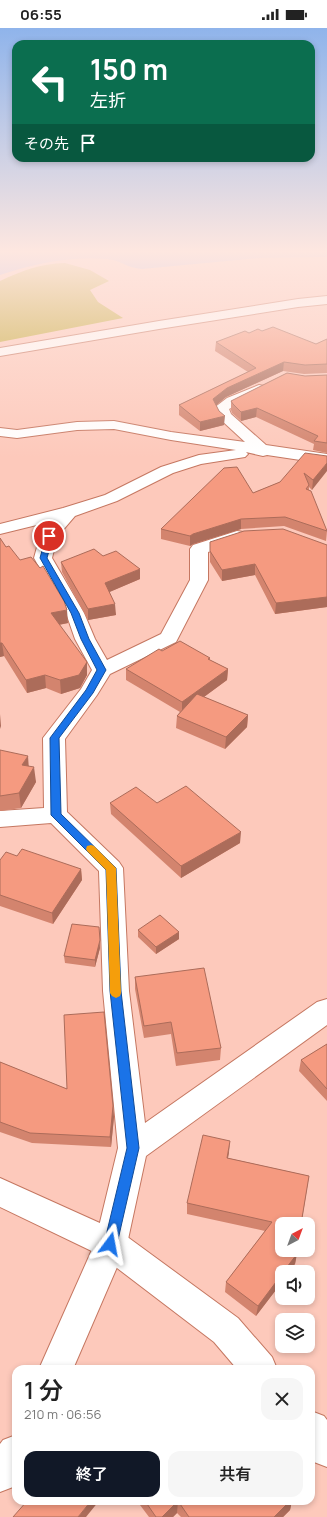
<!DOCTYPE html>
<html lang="ja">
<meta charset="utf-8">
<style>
:root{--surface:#fff;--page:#f6f6f6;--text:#222;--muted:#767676;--accent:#111827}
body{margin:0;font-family:Manrope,"Noto Sans JP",sans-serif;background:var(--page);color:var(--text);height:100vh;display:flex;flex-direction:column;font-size:15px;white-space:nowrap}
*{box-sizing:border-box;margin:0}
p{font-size:13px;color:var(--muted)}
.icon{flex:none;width:22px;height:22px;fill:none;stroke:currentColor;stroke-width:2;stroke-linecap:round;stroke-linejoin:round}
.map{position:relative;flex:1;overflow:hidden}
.panel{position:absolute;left:12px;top:1337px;width:303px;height:140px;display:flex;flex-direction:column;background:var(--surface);border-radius:12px;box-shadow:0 2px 6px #0003}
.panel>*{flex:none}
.banner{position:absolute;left:12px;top:12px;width:303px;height:122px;border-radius:12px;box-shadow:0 2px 6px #0003;background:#0b6e4f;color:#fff;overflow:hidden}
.needle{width:26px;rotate:41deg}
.controls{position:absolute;left:275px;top:1189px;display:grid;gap:8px}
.controls a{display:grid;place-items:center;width:40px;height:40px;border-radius:8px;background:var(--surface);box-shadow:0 2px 6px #0003;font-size:20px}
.pin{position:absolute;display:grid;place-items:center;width:34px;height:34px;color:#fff;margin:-17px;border:2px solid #fff;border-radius:50%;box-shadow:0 1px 4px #0007}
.me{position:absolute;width:44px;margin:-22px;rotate:13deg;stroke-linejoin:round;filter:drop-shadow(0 0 3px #0008)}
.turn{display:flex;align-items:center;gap:14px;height:84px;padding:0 12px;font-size:18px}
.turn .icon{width:52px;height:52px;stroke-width:2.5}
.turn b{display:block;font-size:28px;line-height:34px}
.then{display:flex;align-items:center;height:38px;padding:0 12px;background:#0003;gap:8px;font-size:15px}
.round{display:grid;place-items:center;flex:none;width:42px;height:42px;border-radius:12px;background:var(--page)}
.overview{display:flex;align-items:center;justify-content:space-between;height:68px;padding:0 12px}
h1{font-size:24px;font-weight:600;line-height:30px}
.button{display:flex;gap:8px;margin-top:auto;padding:8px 12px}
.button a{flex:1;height:46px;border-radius:12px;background:var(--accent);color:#fff;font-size:16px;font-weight:600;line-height:46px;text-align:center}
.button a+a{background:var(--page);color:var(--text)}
.status{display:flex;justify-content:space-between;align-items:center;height:28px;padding:0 20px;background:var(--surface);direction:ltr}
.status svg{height:11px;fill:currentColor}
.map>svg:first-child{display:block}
.green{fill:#c0a731}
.water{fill:#a9b4f0}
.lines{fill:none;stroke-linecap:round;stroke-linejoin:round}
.minor-casing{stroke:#c57761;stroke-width:2}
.tertiary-casing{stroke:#c57761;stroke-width:2}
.secondary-casing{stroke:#c57761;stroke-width:2}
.minor{fill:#fff;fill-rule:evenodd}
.tertiary{fill:#fff;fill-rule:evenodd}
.secondary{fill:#fff;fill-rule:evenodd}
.wall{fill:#d3846e}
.shaded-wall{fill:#ac6c5a}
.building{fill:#f59a80;stroke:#ac6c5a}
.route{fill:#1a73e8;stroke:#114b97}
.slow{fill:#f59e0b}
</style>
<div class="status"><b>06:55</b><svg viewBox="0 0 49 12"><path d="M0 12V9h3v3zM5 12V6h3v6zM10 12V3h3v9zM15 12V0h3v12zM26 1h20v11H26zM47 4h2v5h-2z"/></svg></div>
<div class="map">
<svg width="327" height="1489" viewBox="0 0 327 1489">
<rect width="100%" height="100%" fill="#fdc9bb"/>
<path class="green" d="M65,235L90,242L109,253L90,262L98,274L123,290L0,314V253C24,242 39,236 65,235Z"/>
<path class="water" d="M0,222H327V229L260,230L142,241C127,240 120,232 107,231C70,228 34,236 0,247Z"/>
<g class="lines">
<g class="minor-casing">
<path id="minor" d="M259,357L264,358L266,361L264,364L229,381L231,386L266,417L327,426V436L267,427L263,428L246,424L248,426L245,429L201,436L173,445L117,473L75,488L57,509L52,530L84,585L95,611L107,632L161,606L190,552V521L193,517L237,503L243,504L246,508L243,512L208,524V552L176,614L110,646L97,667L65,711L67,784L119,834L123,840L129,963L145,1095L317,974L327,971V997L146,1128L127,1216L73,1341H39L95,1215L118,1120L103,963L99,843L51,795L0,799V783L44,780L43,710L81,661L92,642L75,611L66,585L34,530L40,508L53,493L0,506V496L63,480L105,467L161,439L199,427L236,422L171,412L114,401L77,402L17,410L0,408V400L17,402L77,394L114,393L171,404L245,414L220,391L214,380L227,370Z
M16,1407V1455L13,1459L0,1464V1416L3,1412Z"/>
</g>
<g class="tertiary-casing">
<path id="tertiary" d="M0,1150L122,1205L238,1290L272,1329L277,1341H237L214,1314L100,1227L0,1179Z
M311,1383L324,1388L327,1392V1439L314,1434L311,1430Z"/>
</g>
<g class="secondary-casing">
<path id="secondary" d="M327,268V276L298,279L159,301L0,328V320L159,293L298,271Z"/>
</g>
<use href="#minor" class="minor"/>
<use href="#tertiary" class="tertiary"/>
<use href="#secondary" class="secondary"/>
</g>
<path class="wall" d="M262,303L316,316L327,311V345L304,346L283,343L226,369L216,377L224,397L200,403L179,387V377L248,344L215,323L216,314L249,305Z
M327,347V425L313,422L314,416L256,389L241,393L232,385L231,382V373L305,348Z
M327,428L312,462L309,459V462L327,503L326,513L284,498L241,501L193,516L190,518L161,511V501L253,465L280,454Z
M0,510L6,519L68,595L59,597L87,647L80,660L61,666L46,660L27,665L4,628L0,629Z
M210,514L327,517V579L275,586L255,547L222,553L210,534Z
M103,528L140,551L109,564L116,587L88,592L62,544L61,534Z
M210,630V632L228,641L227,652L204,669L248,687L247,699L225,721L176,700L177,688L180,684L126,652V641Z
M0,722L29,738L36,754L21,780L0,783Z
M110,775H157L240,815L181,850L111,786Z
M17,828L81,841L82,852L53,896L0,878V832Z
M138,902L179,904V911L156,926L138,909Z
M100,920L95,939L65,935L64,928Z
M135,949L221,1020L220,1032L176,1038L171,1006L144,1010L135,961Z
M327,1016V1073L299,1043L301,1032Z
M0,1034L67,1061L113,1078L114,1089L111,1119L32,1115L0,1104Z
M229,1124L228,1130L309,1148L295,1236L282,1244V1254L256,1288L225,1264L226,1254L265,1203L187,1186V1175Z
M137,1473H292L290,1482L283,1489H181L177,1485L173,1489H149Z"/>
<path class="shaded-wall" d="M284,334L283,343L226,369L213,380V371L227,360Z
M257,380L256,389L241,393V384Z
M225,388L224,397L200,403V394Z
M327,435V443L312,462L313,452Z
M241,491V501L193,516L190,518V508L193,506Z
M255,536V547L222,553V542Z
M140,541V551L105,566V555Z
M327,569V579L275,586L276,575Z
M115,576L116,587L88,592V581Z
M67,582L68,595L52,598L51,585Z
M0,615H2L4,628L0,629Z
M87,634V647L80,660L61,666L60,652Z
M228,641L227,652L182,685V674Z
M45,647L46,660L27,665L26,652Z
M0,686L1,698L0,701Z
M248,687L247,699L225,721L226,709Z
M28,728L29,742L22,737Z
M34,739L36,754L21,780L19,765Z
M241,804L240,815L181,850V838Z
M81,841L82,852L53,896L52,885Z
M99,899L100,920L95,939V932Z
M179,904V911L156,926V919Z
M113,1078L114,1089L111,1119L110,1109Z
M230,1113L229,1124L226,1140L227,1130Z
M297,1226L295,1236L289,1244H283Z
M282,1246V1254L256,1288L258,1278Z
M91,1473H99L86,1489H78Z
M178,1473L177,1485L173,1489H162Z
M290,1473H292L290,1482L283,1489H274Z"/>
<path class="building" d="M273,299L316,316L327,311V336L305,337L284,334L227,360L213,371L219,383L225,388L200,394L179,377L256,340L216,314L245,303L249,305L258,301L262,303Z
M287,345L305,348L327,347V415L314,413L318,408L257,380L241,384L233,376L231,373Z
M305,425L327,428V435L313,452L304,445L309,457L306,461L311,463L327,503L285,489L241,491L193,506L190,508L161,501L224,440L237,439L253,465L280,454Z
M283,501L327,517V569L276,575L255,536L222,542L210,523V514L244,503Z
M0,510L6,519L9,518L20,532L31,529L40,540L43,538L64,573L67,582L51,585L87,634L79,647L60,652L45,647L26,652L2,615H0Z
M94,521L103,528L116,523L140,541L105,555L115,576L88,581L61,534Z
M180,613L210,630L208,631L228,641L182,674L126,641L159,621L162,623Z
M197,666L248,687L226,709L177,688Z
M0,722L28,728L22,737L34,739L19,765L0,768Z
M186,758L241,804L181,838L110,775L136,759L157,775Z
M22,821L81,841L52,885L0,867V832L6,824L17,828Z
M160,887L179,904L156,919L138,902Z
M72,896L99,899L100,912L95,932L64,928Z
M204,940L221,1020L177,1025L171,994L144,998L135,949Z
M104,984L113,1078L110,1109L30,1105L0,1094V1034L67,1061L64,987Z
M327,1016V1061L301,1032Z
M203,1107L230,1113L227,1130L309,1148L301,1196H282V1222H297V1226L283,1244H282V1246L258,1278L226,1254L272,1194L187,1175Z
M27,1473H91L78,1489H13Z
M145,1473H290L274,1489H189L178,1473L162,1489H156Z"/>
<linearGradient id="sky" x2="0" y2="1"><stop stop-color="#8fb4eb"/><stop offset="0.52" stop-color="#fee7e0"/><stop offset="1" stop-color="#fee7e0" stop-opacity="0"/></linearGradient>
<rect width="327" height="430" fill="url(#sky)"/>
<path class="route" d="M49,505L53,508L47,530L79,585L89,611L106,642L93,665L59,710L61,786L116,840L121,963L139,1120L117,1216L115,1221L110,1223L106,1221L104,1216L127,1120L110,963L106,842L51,787L50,710L86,662L97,642L81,611L71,585L40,530L46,508Z"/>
<path class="slow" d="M91,817L94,818L116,840L121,965L120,968L116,970L112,968L110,965L106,842L87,823L86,821L87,818Z"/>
</svg>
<div class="controls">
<a><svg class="needle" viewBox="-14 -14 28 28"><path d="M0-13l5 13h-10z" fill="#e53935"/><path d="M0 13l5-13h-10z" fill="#767676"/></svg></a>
<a><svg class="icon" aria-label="sound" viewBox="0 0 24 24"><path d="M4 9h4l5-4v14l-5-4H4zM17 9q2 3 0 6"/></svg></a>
<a><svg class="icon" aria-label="layers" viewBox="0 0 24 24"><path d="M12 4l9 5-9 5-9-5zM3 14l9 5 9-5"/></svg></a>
</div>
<div class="pin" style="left:49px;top:508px;background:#d93025"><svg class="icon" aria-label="arrive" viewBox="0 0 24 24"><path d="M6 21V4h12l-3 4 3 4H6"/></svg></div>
<svg class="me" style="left:110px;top:1216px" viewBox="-20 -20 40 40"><path d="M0-17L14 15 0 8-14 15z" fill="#1a73e8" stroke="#fff" stroke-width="4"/></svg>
<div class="banner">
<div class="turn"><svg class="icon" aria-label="left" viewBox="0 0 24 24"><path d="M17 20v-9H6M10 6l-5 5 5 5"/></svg><div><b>150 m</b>左折</div></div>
<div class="then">その先<svg class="icon" aria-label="arrive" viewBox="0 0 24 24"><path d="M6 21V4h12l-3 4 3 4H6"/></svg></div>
</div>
<section class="panel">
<div class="overview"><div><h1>1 分</h1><p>210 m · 06:56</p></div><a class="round"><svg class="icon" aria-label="close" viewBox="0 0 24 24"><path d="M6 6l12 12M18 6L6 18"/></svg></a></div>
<div class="button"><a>終了</a><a>共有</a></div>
</section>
</div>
